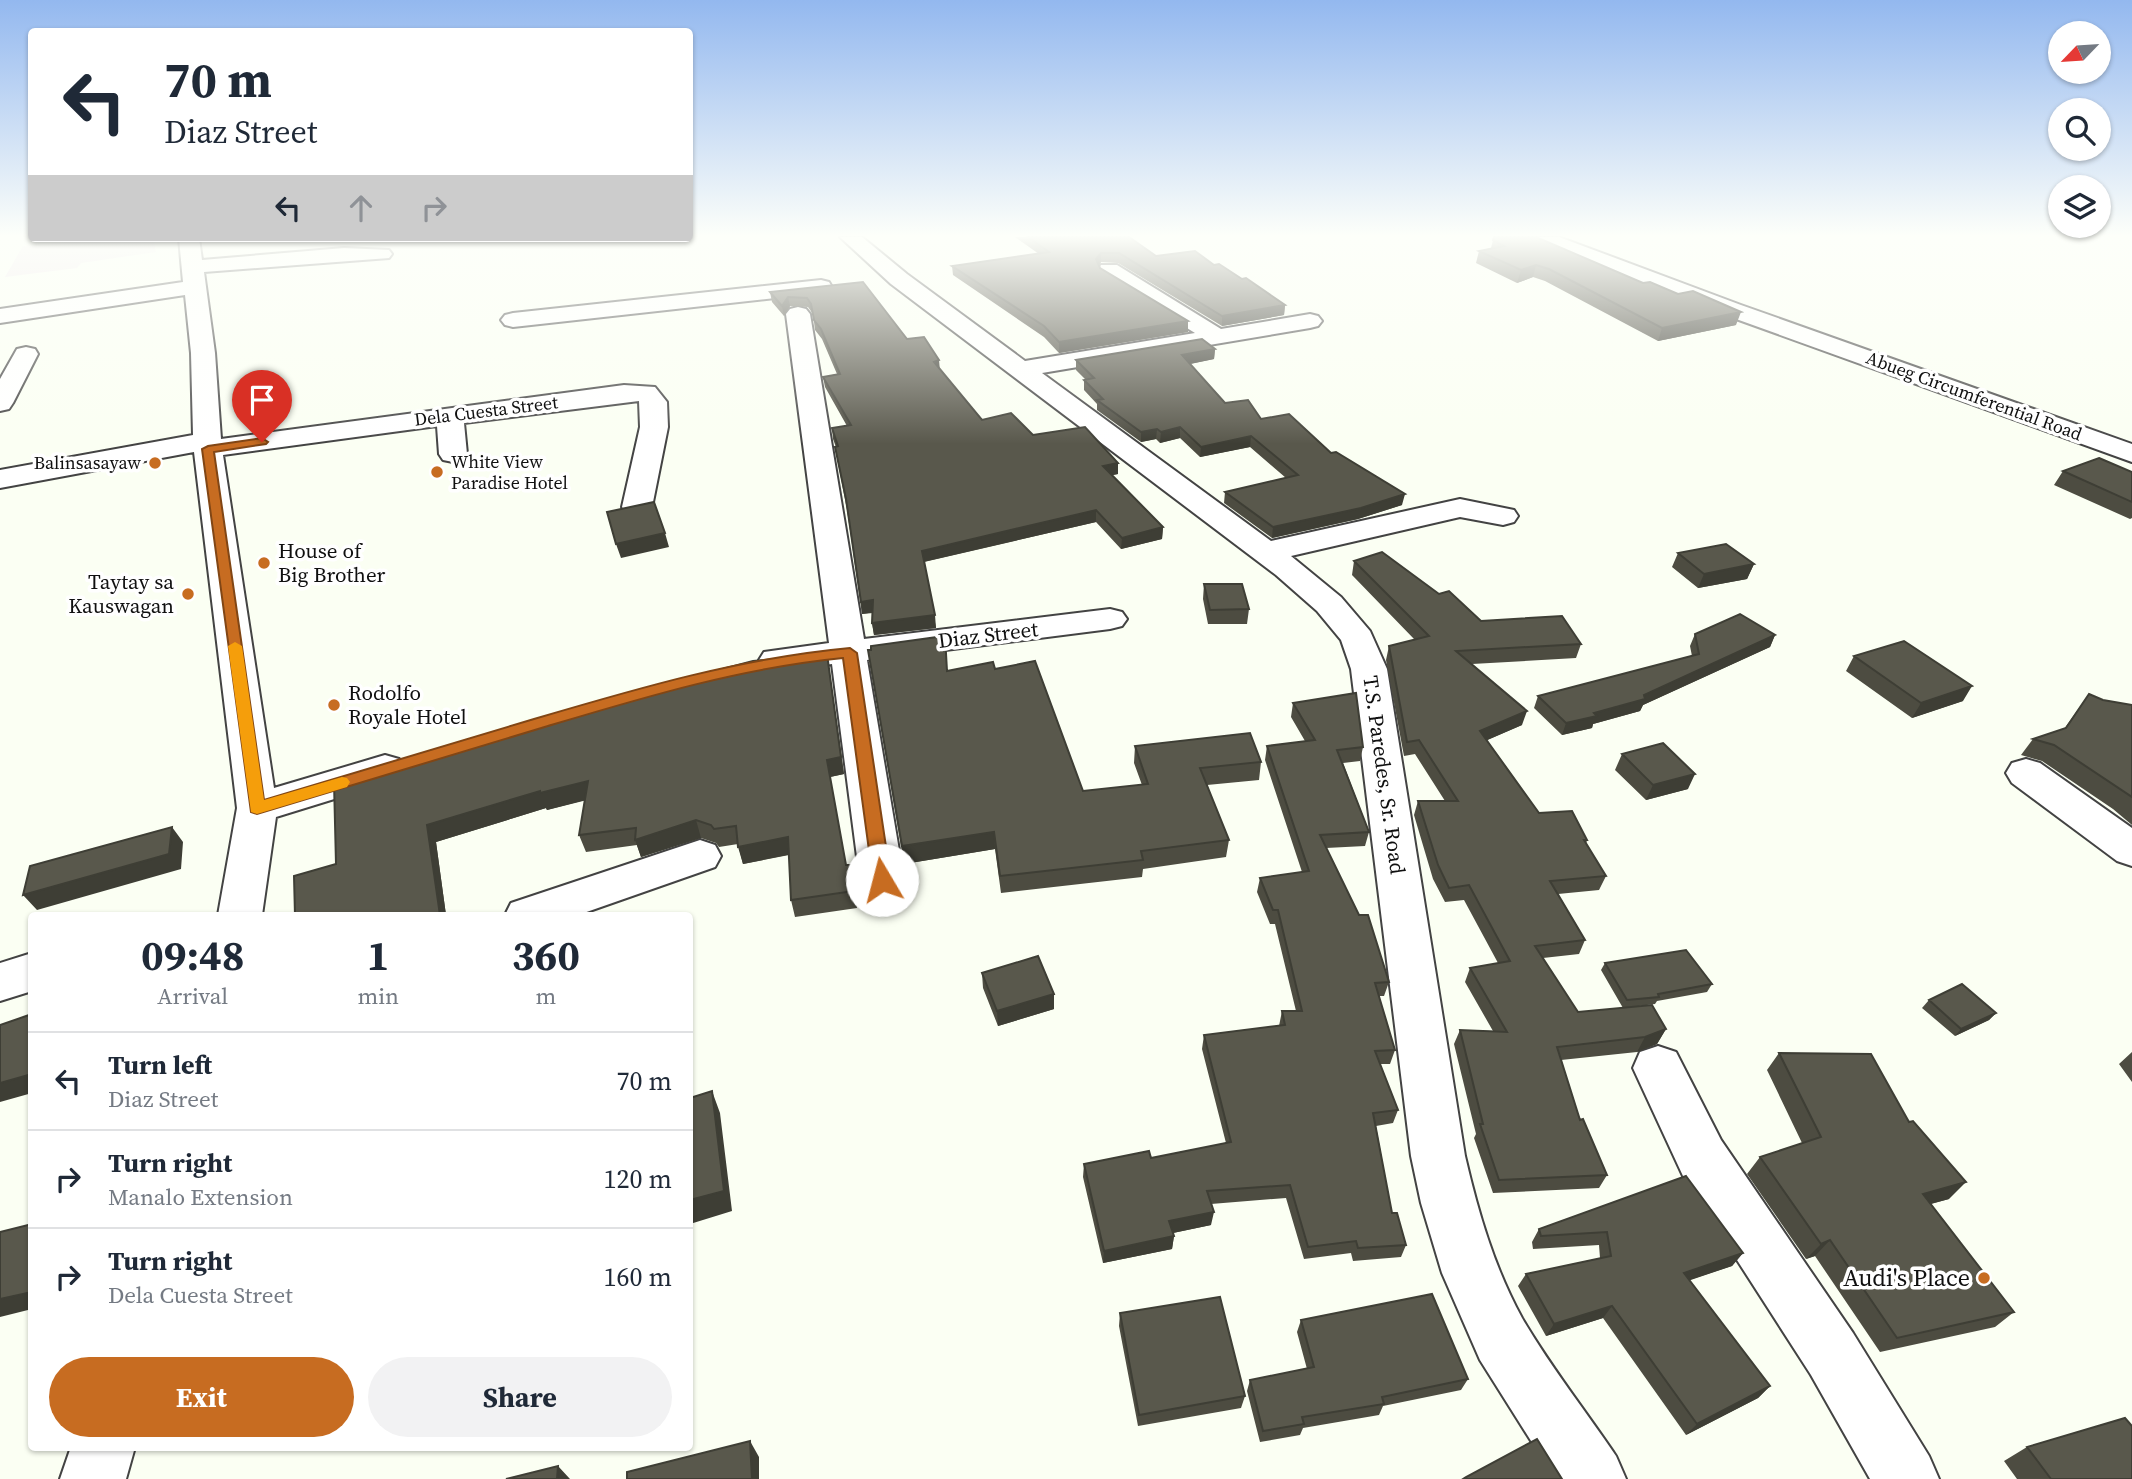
<!DOCTYPE html>
<style>
:root{--surface:#fff;--page:#f2f2f3;--text:#1f2937;--muted:#747a83;--line:#e0e1e3;--accent:#c76c21}
body{margin:0;font-family:"Source Serif 4",serif;background:var(--page);color:var(--text);height:100vh;display:flex;flex-direction:column;font-size:26px;white-space:nowrap}
*{box-sizing:border-box;margin:0}
p{font-size:23px;color:var(--muted)}
.icon{flex:none;width:38px;height:38px;fill:none;stroke:currentColor;stroke-width:2;stroke-linecap:round;stroke-linejoin:round}
.map{position:relative;flex:1;overflow:hidden}
.panel{position:absolute;left:28px;top:912px;width:665px;height:539px;display:flex;flex-direction:column;background:var(--surface);border-radius:7px;box-shadow:0 2px 5px #0004}
.panel>*{flex:none}
.hud{position:absolute;left:28px;top:28px;width:665px;height:214px;border-radius:7px;box-shadow:0 2px 5px #0004;background:#fff;color:var(--text);overflow:hidden}
.needle{width:46px;rotate:245deg}
.fabs{position:absolute;left:2048px;top:21px;display:grid;gap:14px}
.fabs a{display:grid;place-items:center;width:63px;height:63px;border-radius:50%;background:var(--surface);box-shadow:0 2px 5px #0004;font-size:35px}
.pin{position:absolute;display:grid;place-items:center;width:60px;height:60px;color:#fff;margin:-72px -30px;border-radius:50% 50% 50% 0;rotate:-45deg;box-shadow:0 0 7px #0007}
.pin .icon{rotate:45deg}
.me{position:absolute;width:77px;margin:-38px;rotate:352deg;stroke-linejoin:round;filter:drop-shadow(0 0 5px #0008)}
.turn{display:flex;align-items:center;gap:24px;height:147px;padding:0 21px;font-size:32px}
.turn .icon{width:91px;height:91px;stroke-width:2.5}
.turn b{display:block;font-size:49px;line-height:60px}
.lanes{display:flex;align-items:center;height:66px;padding:0 21px;background:#0003;justify-content:center;gap:35px;direction:ltr}
.lanes .off{opacity:.35}
.eta{display:flex;justify-content:space-evenly;align-items:center;height:119px;text-align:center}
.eta b{font-size:42px;font-weight:700;line-height:49px}
.button{display:flex;gap:14px;margin-top:auto;padding:14px 21px}
.button a{flex:1;height:80px;border-radius:42px;background:var(--accent);color:#fff;font-size:28px;font-weight:700;line-height:80px;text-align:center}
.button a+a{background:var(--page);color:var(--text)}
ul{padding:0;list-style:none}
li{display:flex;align-items:center;gap:21px;height:98px;padding:0 21px;border-top:2px solid var(--line)}
li div{flex:1}
li b{display:block;font-size:26px}
li em{font-style:normal}
.map>svg:first-child{display:block}
.industrial{fill:#efe5eb}
.lines{fill:none;stroke-linecap:round;stroke-linejoin:round}
.minor-casing{stroke:#434343;stroke-width:4}
.minor{fill:#fff;fill-rule:evenodd}
.wall{fill:#4d4c41}
.shaded-wall{fill:#3e3e35}
.building{fill:#59584c;stroke:#3e3e35;stroke-width:2}
.route{fill:#c76c21;stroke:#814615;stroke-width:2}
.slow{fill:#f59e0b}
.poi-dot{fill:#c76c21;stroke:#fff;stroke-width:2.5}
.labels{text-anchor:middle;stroke-width:7;stroke-linejoin:round;paint-order:stroke}
.far-street-label{font-size:18px;fill:#101010;stroke:#fff}
.far-poi-label{font-size:18px;fill:#101010;stroke:#fff;text-anchor:start}
.poi-label{font-size:21px;fill:#101010;stroke:#fff;text-anchor:start}
.street-label{font-size:21px;fill:#101010;stroke:#fff}
.near-poi-label{font-size:24px;fill:#101010;stroke:#fff;text-anchor:end}
</style>
<div class="map">
<svg width="2132" height="1479" viewBox="0 0 2132 1479">
<rect width="100%" height="100%" fill="#fbfff3"/>
<path class="industrial" d="M116,238H153L156,252L81,263L77,268L5,277L23,246Z"/>
<g class="lines">
<g class="minor-casing">
<path id="minor" d="M840,237H862L907,274L1025,361L1195,333L1101,275L1098,270L1101,265H1117L1221,329L1310,314L1318,316L1322,321L1318,326L1310,328L1042,373L1271,541L1460,499L1514,510L1518,516L1514,522L1503,525L1460,517L1291,556L1341,597L1370,631L1387,669L1465,1156C1478,1212 1494,1267 1522,1318C1550,1366 1585,1410 1616,1456L1626,1479H1555L1480,1360L1442,1273L1421,1203L1411,1156L1351,669L1341,640L1317,611L1276,575L891,284Z
M1531,237H1559L1741,305L2132,444V462L1725,315L1534,241Z
M179,238H199L202,260L344,248L389,250L392,254L389,258L204,272L215,353L221,439L624,385L655,387L667,402L668,427L652,507L648,513L637,516L626,513L622,507L640,427L639,401L464,423L467,454L463,460L453,462L443,460L439,454L437,426L223,455L274,788L385,755L399,759L405,769L399,779L276,817L262,915H218L237,808L194,452L0,488V470L193,435L191,353L185,295L0,323V309L183,282Z
M821,280L829,282L832,287L829,292L513,327L505,325L501,320L505,315L513,313Z
M798,307L806,309L810,314L864,639L1110,609L1122,612L1127,619L1122,626L1110,629L867,660L904,880L897,892L882,897L867,892L860,880L832,664L777,671L764,668L759,660L764,652L829,643L786,314L790,309Z
M26,347L35,349L38,354L13,403L9,409L0,411V379L17,349Z
M2026,759L2040,763L2132,828V866L2117,861L2012,783L2006,773L2012,763Z
M700,840L715,845L721,856L715,867L578,915H505L511,903Z
M32,953V991L0,1001V963Z
M1658,1046L1676,1052L1721,1140L1853,1333L1929,1456L1939,1479H1870L1811,1375L1683,1176L1633,1068L1640,1052Z
M71,1447H135L126,1479H60Z"/>
</g>
<use href="#minor" class="minor"/>
</g>
<path class="wall" d="M1015,237H1129L1156,256L1214,265L1242,279L1285,305L1284,315L1222,326L1118,263L1101,262L1099,265L1100,268L1188,321V332L1059,353L1044,337L953,275L952,266L1039,254Z
M1493,240L1736,325L1658,341L1545,281L1533,277L1517,283L1476,263L1479,251L1491,248Z
M863,282L907,339L940,369L982,420L1033,435L1118,474L1112,475L1163,527L1162,539L1121,549L1096,522L924,562L936,628L874,635L872,623L873,613L862,614L847,510L837,458L835,447H836L833,439L832,428L847,426L825,387L823,377L837,374L822,339L815,330L813,314L808,307L790,306L784,316L772,302L770,292Z
M1215,349L1214,359L1189,364L1225,403L1261,419L1331,453L1402,505L1358,519L1272,538L1224,503L1225,492L1286,478L1250,447L1200,457L1180,438L1160,443L1156,439L1141,442L1097,410V404L1084,390V380H1086L1076,370V360Z
M2063,471L2132,472V518L2130,519L2054,485Z
M1678,553L1754,564L1747,579L1698,588L1672,567Z
M1354,561L1439,594L1481,621L1581,644L1576,658L1472,664L1522,725L1487,740L1539,813L1587,840L1586,844L1606,876L1599,890L1558,894L1585,940L1579,954L1543,958L1578,1012L1666,1029L1657,1044L1637,1052L1561,1060L1580,1120L1607,1175L1599,1188L1493,1193L1474,1138L1476,1134L1454,1044L1460,1030L1493,1031L1465,982L1470,968L1498,963L1464,900L1445,902L1433,879L1414,815L1418,801H1445L1415,754L1404,756L1386,660L1389,646L1415,640L1352,575Z
M1204,584L1249,609L1247,624H1208L1203,599Z
M1695,634L1775,635L1770,647L1643,705L1640,711L1593,724L1592,728L1562,735L1534,708L1538,696L1692,656L1690,646Z
M827,654L844,774L830,777L846,865H851L857,908L795,917L791,900L789,855L743,864L738,844L719,847L716,843L701,838L641,857L637,845L586,852L579,835L585,800L547,810L546,808L436,842L446,915H295L336,864Z
M1854,656L1963,701L1912,718L1846,671Z
M871,667L948,671L995,669L1083,791L1142,785L1134,763L1135,746L1261,762L1259,780L1207,785L1229,840L1226,857L1143,869L1142,877L1001,893L995,849L904,864Z
M2089,694L2103,700L2132,705V825L2113,809L2042,761L2021,755L2033,739L2064,729Z
M1293,703L1363,747L1360,761L1343,763L1369,832L1365,846L1326,848L1389,982L1384,996H1379L1395,1050L1390,1064H1380L1398,1110L1393,1123L1376,1126L1392,1213L1406,1245L1401,1257L1353,1261L1351,1253L1304,1259L1286,1198L1211,1204V1225L1173,1233L1174,1236L1172,1249L1103,1263L1083,1177L1084,1164L1151,1158L1226,1143L1202,1049L1204,1035L1279,1026L1282,1011H1296L1275,924H1270L1257,892L1260,878L1302,872L1265,760L1267,746L1305,741L1291,717Z
M1622,754L1688,789L1646,800L1615,770Z
M1605,963L1712,984L1707,992L1657,1001L1655,1004L1623,1008L1601,970Z
M982,973L1054,994V1009L998,1026L983,988Z
M1929,1000L1996,1013L1989,1020L1955,1036L1922,1008Z
M2132,1052V1082L2119,1064Z
M1779,1053L1949,1199L1931,1204L2014,1312L1995,1327L1880,1352L1815,1256L1806,1259L1747,1174L1760,1157L1802,1143L1767,1070Z
M1686,1176L1743,1253L1732,1266L1689,1280L1770,1386L1758,1398L1686,1435L1603,1318L1546,1336L1518,1286L1526,1274L1600,1258L1599,1245L1533,1249L1532,1242L1539,1229Z
M1120,1313L1245,1396L1241,1408L1138,1426L1119,1326Z
M1301,1320L1468,1379L1461,1390L1383,1406L1379,1415L1303,1428L1300,1435L1260,1442L1247,1391L1250,1380L1307,1369L1297,1332Z
M2027,1447L2132,1479H2017L2004,1461Z"/>
<path class="shaded-wall" d="M1101,253V262L1096,269V259Z
M1536,265L1533,277L1517,283L1521,270Z
M788,297L790,306L784,316L782,306Z
M1285,305L1284,315L1222,326V316Z
M1741,312L1736,325L1658,341L1662,328Z
M1188,321V332L1059,353V342Z
M1215,349L1214,359L1181,366L1182,355Z
M939,360L940,371L934,362Z
M1180,427V438L1160,443L1161,432Z
M1157,429L1156,439L1141,442V432Z
M1251,436L1250,447L1200,457L1201,447Z
M1118,463V474L1103,477V466Z
M1405,494L1402,505L1358,519L1272,538L1273,527Z
M1096,510V522L923,562L922,551Z
M1163,527L1162,539L1121,549L1122,538Z
M665,533L669,547L621,558L616,544Z
M1754,564L1747,579L1698,588L1704,574Z
M873,600L875,612L862,614L861,602Z
M935,615L936,628L874,635L872,623Z
M1775,635L1770,647L1643,705L1640,711L1593,724L1592,728L1562,735L1566,723L1644,695Z
M827,654L844,774L830,777L827,760Z
M1972,686L1963,701L1912,718L1921,703Z
M1527,711L1522,725L1476,745L1480,731Z
M1695,774L1688,789L1646,800L1653,785Z
M588,781L595,798L547,810L546,808L436,842L446,915H440L427,825L540,791Z
M696,820L701,838L641,857L635,840Z
M172,827L183,842L181,869L37,910L23,895Z
M994,832L995,849L904,864L902,846Z
M788,837L792,854L743,864L738,847Z
M851,865L854,882L857,908L854,891Z
M1054,994V1009L998,1026L997,1011Z
M1996,1013L1989,1020L1955,1036L1961,1029Z
M1666,1029L1657,1044L1637,1052L1645,1037Z
M32,1074V1093L0,1102V1083Z
M712,1091L720,1113L732,1211L690,1224V1200Z
M1966,1182L1949,1199L1907,1210L1923,1194Z
M1214,1212L1211,1225L1168,1234L1169,1221Z
M1174,1236L1172,1249L1103,1263L1104,1251Z
M1830,1240L1815,1256L1806,1259L1821,1244Z
M1743,1253L1732,1266L1673,1286L1684,1273Z
M32,1292V1309L0,1317V1299Z
M1612,1306L1603,1318L1546,1336L1554,1324Z
M1770,1386L1758,1398L1686,1435L1697,1424Z
M750,1441L759,1457V1479H752Z
M558,1466L570,1479H557Z"/>
<path class="building" d="M1028,237H1129L1156,256L1195,251L1214,265L1219,264L1242,279L1246,278L1285,305L1222,316L1119,253H1101L1096,259L1100,268L1188,321L1059,342L1044,326L952,266L1049,252Z
M1494,237H1536L1643,283L1650,282L1678,294L1693,291L1741,312L1662,328L1549,269L1536,265L1521,270L1479,251L1504,246L1493,240Z
M863,282L907,339L924,337L939,360L934,362L982,420L1011,413L1033,435L1085,427L1118,463L1103,466L1163,527L1122,538L1096,510L922,551L935,615L872,623L873,600L861,602L846,499L835,447L838,446L832,428L851,425L823,377L840,374L821,329L814,320L811,304L807,298L788,297L782,306L770,292Z
M1202,339L1215,349L1182,355L1225,403L1248,400L1261,419L1289,414L1331,453L1336,452L1405,494L1361,508L1273,527L1225,492L1298,475L1251,436L1201,447L1180,427L1161,432L1157,429L1141,432L1097,400L1103,399L1084,380L1094,378L1076,360Z
M2099,458L2132,472V502L2063,471Z
M654,502L665,533L616,544L607,512Z
M1726,544L1754,564L1704,574L1678,553Z
M1382,552L1439,594L1449,591L1481,621L1562,616L1581,644L1456,651L1527,711L1480,731L1539,813L1572,811L1587,840H1584L1606,876L1550,881L1585,940L1535,946L1578,1012L1652,1005L1666,1029L1645,1037L1557,1047L1580,1120L1583,1119L1607,1175L1499,1180L1480,1124H1483L1460,1030L1507,1032L1470,968L1510,961L1469,885L1449,888L1438,865L1418,801H1458L1419,740L1407,742L1389,646L1429,636L1354,561Z
M1204,584H1242L1249,609L1210,610Z
M1740,614L1775,635L1644,695L1645,699L1594,713L1597,716L1566,723L1538,696L1699,654L1695,634Z
M945,636L947,671L993,662L995,669L1035,661L1083,791L1148,784L1135,746L1250,733L1261,762L1200,768L1229,840L1141,851L1143,860L1000,876L994,832L902,846L868,650H871V646Z
M1904,641L1972,686L1921,703L1854,656Z
M827,654L841,757L827,760L846,865H851L854,891L791,900L788,837L738,847L736,826L714,829L711,825L696,820L635,840L636,828L579,835L588,781L540,793V791L427,825L440,915H295L294,876L336,864L334,782L638,691L753,661Z
M1356,693L1363,747L1337,750L1369,832L1320,835L1359,915H1368L1389,982L1375,983L1395,1050L1375,1051L1398,1110L1373,1113L1392,1213H1397L1406,1245L1358,1248L1356,1241L1308,1247L1290,1185L1207,1191L1214,1212L1169,1221L1174,1236L1104,1251L1084,1164L1149,1151L1151,1158L1231,1142L1204,1035L1285,1025L1282,1011H1302L1278,910H1273L1260,878L1309,871L1267,746L1315,740L1293,703Z
M2089,694L2103,700L2132,705V797L2054,745L2033,739L2066,728Z
M1663,743L1695,774L1653,785L1622,754Z
M172,827L169,854L23,895L30,866Z
M1686,950L1712,984L1658,994L1659,997L1627,1000L1605,963Z
M1038,956L1054,994L997,1011L982,973Z
M1962,984L1996,1013L1961,1029L1929,1000Z
M32,1014V1074L0,1083V1025Z
M1779,1053L1871,1054L1909,1122L1913,1121L1966,1182L1923,1194L2014,1312L1897,1338L1830,1240L1821,1244L1760,1157L1821,1137Z
M712,1091L724,1191L690,1200V1098Z
M1686,1176L1743,1253L1684,1273L1770,1386L1697,1424L1612,1306L1554,1324L1526,1274L1611,1256L1607,1232L1541,1236L1539,1229Z
M32,1224V1292L0,1299V1232Z
M1432,1294L1468,1379L1382,1397L1384,1404L1302,1417L1304,1424L1263,1431L1250,1380L1314,1367L1301,1320Z
M1220,1297L1245,1396L1139,1415L1120,1313Z
M2125,1418L2132,1426V1479H2051L2027,1447Z
M1537,1439L1562,1479H1463L1466,1477Z
M750,1441L752,1479H627V1472Z
M558,1466L557,1479H506Z"/>
<linearGradient id="sky" x2="0" y2="1"><stop stop-color="#93b8ef"/><stop offset="0.53" stop-color="#fdfffa"/><stop offset="1" stop-color="#fdfffa" stop-opacity="0"/></linearGradient>
<rect width="2132" height="444" fill="url(#sky)"/>
<path class="route" d="M262,438L268,442L266,444L214,452L264,800C354,773 444,746 534,719C639,688 741,658 850,648L857,653L891,880L888,884H876L873,880L843,658C741,668 645,697 548,726C451,755 354,785 257,814L251,812L202,449L208,446Z"/>
<path class="slow" d="M235,642L242,646L264,800L342,777L347,778L350,782L347,787L257,814L251,812L228,646Z"/>
<g class="poi-dot">
<circle cx="155" cy="463" r="7"/>
<circle cx="437" cy="472" r="7"/>
<circle cx="264" cy="563" r="7"/>
<circle cx="188" cy="594" r="7"/>
<circle cx="334" cy="705" r="7"/>
<circle cx="1984" cy="1278" r="7"/>
</g>
<g class="labels">
<g class="far-street-label">
<text transform="translate(1974 396) rotate(20)" y="6">Abueg Circumferential Road</text>
<text transform="translate(486 411) rotate(-7)" y="6">Dela Cuesta Street</text>
</g>
<g class="far-poi-label">
<text x="451" y="468">White View<tspan x="451" dy="21">Paradise Hotel</tspan></text>
<text x="141" y="469" text-anchor="end">Balinsasayaw</text>
</g>
<g class="poi-label">
<text x="278" y="558">House of<tspan x="278" dy="24">Big Brother</tspan></text>
<text x="174" y="589" text-anchor="end">Taytay sa<tspan x="174" dy="24">Kauswagan</tspan></text>
<text x="348" y="700">Rodolfo<tspan x="348" dy="24">Royale Hotel</tspan></text>
</g>
<g class="street-label">
<text transform="translate(988 635) rotate(-7)" y="7">Diaz Street</text>
<text transform="translate(1384 775) rotate(82)" y="7">T.S. Paredes, Sr. Road</text>
</g>
<g class="near-poi-label">
<text x="1970" y="1286">Audi's Place</text>
</g>
</g>
</svg>
<div class="fabs">
<a><svg class="needle" viewBox="-14 -14 28 28"><path d="M0-13l5 13h-10z" fill="#e53935"/><path d="M0 13l5-13h-10z" fill="#747a83"/></svg></a>
<a><svg class="icon" aria-label="search" viewBox="0 0 24 24"><circle cx="10" cy="10" r="6"/><path d="M15 15l6 6"/></svg></a>
<a><svg class="icon" aria-label="layers" viewBox="0 0 24 24"><path d="M12 4l9 5-9 5-9-5zM3 14l9 5 9-5"/></svg></a>
</div>
<div class="pin" style="left:262px;top:442px;background:#d93025"><svg class="icon" aria-label="arrive" viewBox="0 0 24 24"><path d="M6 21V4h12l-3 4 3 4H6"/></svg></div>
<svg class="me" style="left:882px;top:880px" viewBox="-20 -20 40 40"><circle r="19" fill="#fff"/><path d="M0-13L10 11 0 6-10 11z" fill="#c76c21"/></svg>
<div class="hud">
<div class="turn"><svg class="icon" aria-label="left" viewBox="0 0 24 24"><path d="M17 20v-9H6M10 6l-5 5 5 5"/></svg><div><b>70 m</b>Diaz Street</div></div>
<div class="lanes"><svg class="icon" aria-label="left" viewBox="0 0 24 24"><path d="M17 20v-9H6M10 6l-5 5 5 5"/></svg><svg class="icon off" aria-label="ahead" viewBox="0 0 24 24"><path d="M12 20V5M6 11l6-6 6 6"/></svg><svg class="icon off" aria-label="right" viewBox="0 0 24 24"><path d="M7 20v-9h11M14 6l5 5-5 5"/></svg></div>
</div>
<section class="panel">
<div class="eta">
<div><b>09:48</b><p>Arrival</p></div>
<div><b>1</b><p>min</p></div>
<div><b>360</b><p>m</p></div>
</div>
<ul>
<li><svg class="icon" aria-label="left" viewBox="0 0 24 24"><path d="M17 20v-9H6M10 6l-5 5 5 5"/></svg><div><b>Turn left</b><p>Diaz Street</p></div><em>70 m</em></li>
<li><svg class="icon" aria-label="right" viewBox="0 0 24 24"><path d="M7 20v-9h11M14 6l5 5-5 5"/></svg><div><b>Turn right</b><p>Manalo Extension</p></div><em>120 m</em></li>
<li><svg class="icon" aria-label="right" viewBox="0 0 24 24"><path d="M7 20v-9h11M14 6l5 5-5 5"/></svg><div><b>Turn right</b><p>Dela Cuesta Street</p></div><em>160 m</em></li>
</ul>
<div class="button"><a>Exit</a><a>Share</a></div>
</section>
</div>
